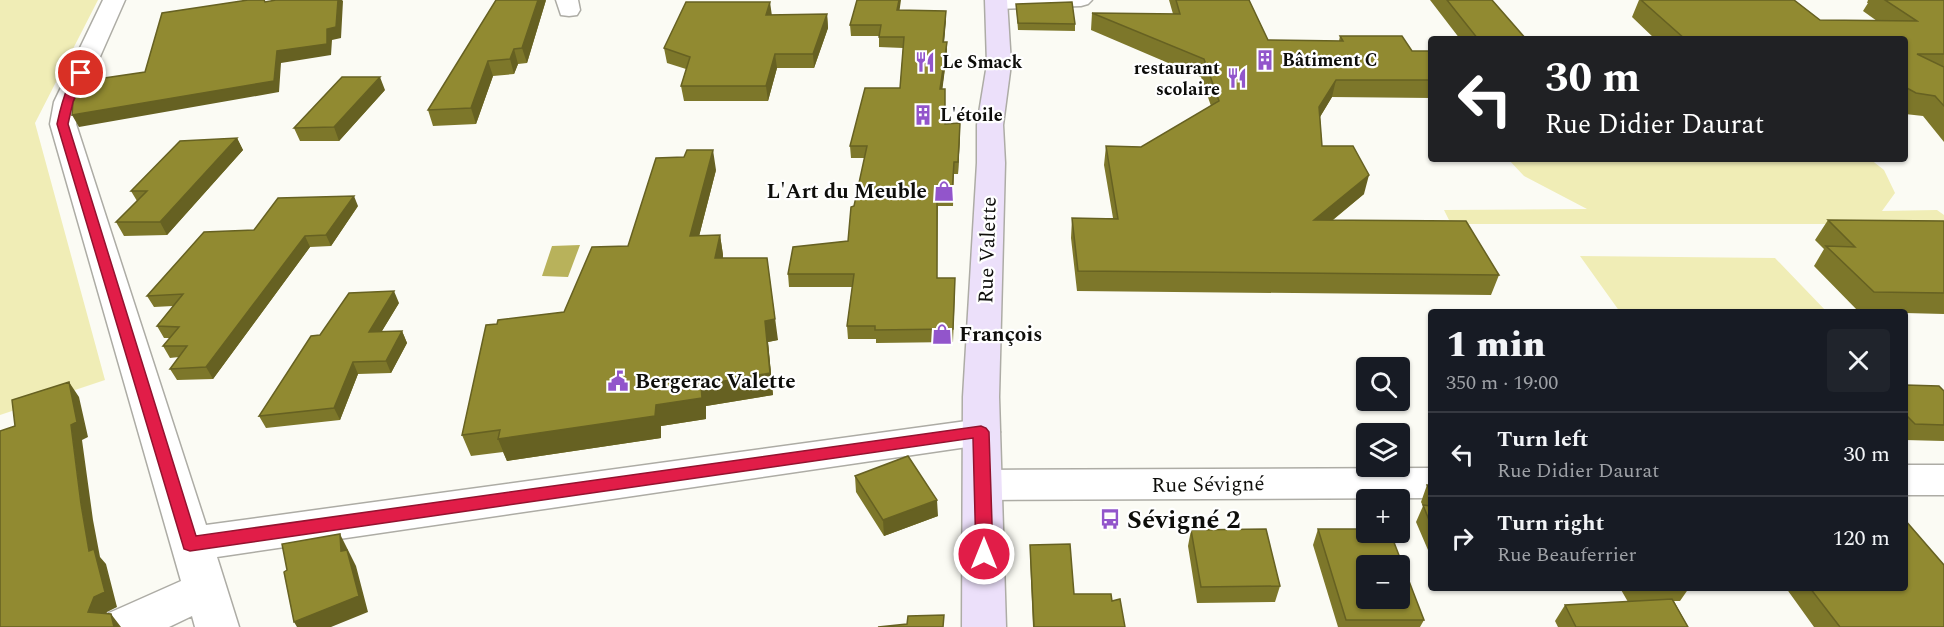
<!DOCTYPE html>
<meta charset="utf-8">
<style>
:root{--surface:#171b24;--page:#20242c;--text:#f1f3f6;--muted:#9ea1a6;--line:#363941}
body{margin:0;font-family:Spectral,serif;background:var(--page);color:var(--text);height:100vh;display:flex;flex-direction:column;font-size:22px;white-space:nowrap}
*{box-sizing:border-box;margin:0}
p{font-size:20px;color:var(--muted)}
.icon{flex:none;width:33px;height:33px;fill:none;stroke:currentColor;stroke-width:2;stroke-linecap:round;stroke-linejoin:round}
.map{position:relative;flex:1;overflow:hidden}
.panel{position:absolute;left:1428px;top:309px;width:480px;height:282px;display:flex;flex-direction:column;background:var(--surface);border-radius:6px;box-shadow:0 2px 4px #0004}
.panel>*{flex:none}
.banner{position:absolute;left:1428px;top:36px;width:480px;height:126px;border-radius:6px;box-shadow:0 2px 4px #0004;background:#202124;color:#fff;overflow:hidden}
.tools{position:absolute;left:1356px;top:357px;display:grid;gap:12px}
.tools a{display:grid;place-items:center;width:54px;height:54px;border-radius:6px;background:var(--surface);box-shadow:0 2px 4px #0004;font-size:30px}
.pin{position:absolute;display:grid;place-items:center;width:51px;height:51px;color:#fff;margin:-26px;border:3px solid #fff;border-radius:50%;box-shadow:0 2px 6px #0007}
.me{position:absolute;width:66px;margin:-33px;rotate:0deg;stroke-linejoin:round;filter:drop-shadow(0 0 4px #0008)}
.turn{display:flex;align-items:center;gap:21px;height:126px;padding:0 18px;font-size:27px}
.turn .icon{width:78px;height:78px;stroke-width:2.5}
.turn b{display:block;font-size:42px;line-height:51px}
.round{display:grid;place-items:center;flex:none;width:63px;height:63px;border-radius:6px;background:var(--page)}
.overview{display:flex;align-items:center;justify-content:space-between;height:102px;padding:0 18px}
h1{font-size:36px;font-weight:800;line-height:45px}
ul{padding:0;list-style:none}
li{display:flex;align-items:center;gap:18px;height:84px;padding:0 18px;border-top:2px solid var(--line)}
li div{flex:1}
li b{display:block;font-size:22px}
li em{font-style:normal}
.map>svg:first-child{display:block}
.green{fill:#f0edb6}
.water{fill:#b8b25b}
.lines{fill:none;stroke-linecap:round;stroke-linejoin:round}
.minor-casing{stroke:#adaca5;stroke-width:3}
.secondary-casing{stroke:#adaca5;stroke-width:3}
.minor{fill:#fff;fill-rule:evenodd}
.secondary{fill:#ece0fa;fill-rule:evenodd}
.wall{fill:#7d772a}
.shaded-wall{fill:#666122}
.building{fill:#918a31;stroke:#666122;stroke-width:1.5;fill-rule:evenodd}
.route{fill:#e11d48;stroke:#92132f;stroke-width:1.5}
.labels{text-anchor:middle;stroke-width:4.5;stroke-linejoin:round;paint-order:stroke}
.far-poi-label{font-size:18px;font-weight:bold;fill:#0e0e0b;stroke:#fff;text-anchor:start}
.poi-label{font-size:21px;font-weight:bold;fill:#0e0e0b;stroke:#fff;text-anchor:start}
.street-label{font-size:21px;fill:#0e0e0b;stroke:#fff}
.near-poi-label{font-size:26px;font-weight:bold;fill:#0e0e0b;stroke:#fff;text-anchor:start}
</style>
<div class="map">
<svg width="1944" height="627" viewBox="0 0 1944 627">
<rect width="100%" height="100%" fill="#fbfbf4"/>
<path class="green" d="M0,0H98L35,123L105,380L0,415Z
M1508,159H1870L1884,170L1895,193L1882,211L1937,210L1944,215V224H1451L1444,210L1587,209L1524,176Z
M1580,256L1775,258L1827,312H1620Z"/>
<path class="water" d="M580,245L568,277L542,276L552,246Z"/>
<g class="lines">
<g class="minor-casing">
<path id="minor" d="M103,0H125L80,102L76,124L206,525L981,419L994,423L1000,432L994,441L981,445L217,557L239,627H195L192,616L169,627H103L109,613L181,581L50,124L54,102Z
M556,0H578L580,10L577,15L569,16L561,15Z
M988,0H1092L1088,4L1081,6L997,9L989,8L986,3Z
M1905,465H1944V495H1905Z
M1431,468V498L984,500L970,496L964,485L970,474L984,470Z"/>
</g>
<g class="secondary-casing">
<path id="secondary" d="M985,0H1007L1011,64L1003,125L1005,163L999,397L1006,627H962L963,397L977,163V125L987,64Z"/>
</g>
<use href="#minor" class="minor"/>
<use href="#secondary" class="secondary"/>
</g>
<path class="wall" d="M546,0L527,63L518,64L514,74L493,76L476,124L433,126L428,110Z
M1169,0H1249L1268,40L1339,41L1340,36L1412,51H1431V98L1332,97L1320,117L1322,146L1364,194L1333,220L1499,275L1491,295L1077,291L1071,238L1072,218H1113L1104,165L1106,146L1141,147L1211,106L1201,77L1091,30L1092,13L1173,14Z
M1430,0H1492L1526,39H1460Z
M1639,0H1794L1820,20L1877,21L1863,11L1868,3H1867L1868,0H1944V142L1923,116L1905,114V39H1655L1632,17Z
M1016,4L1075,24V31L1018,30Z
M899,10L946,11L944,42L947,53L942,89L945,124L960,123V135L958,174H954L953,206H938L937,278L955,291L953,342L876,343V339H848L847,326L852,287H789L788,274L848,241L854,206L865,158H851L850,146L900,88L903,48L879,47V36H851L850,25Z
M827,14L828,28L814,68H777L768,101H684L681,86L686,69L667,63L664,48L772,15Z
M385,90L339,141H300L294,128Z
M237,138L243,150L167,235L124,236L116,222L137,201L131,191Z
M716,170L699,236L720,235L723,255V258L778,340L768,342L773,395L706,406V419L661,426V438L507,461L503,452L471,456L462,435L564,312L628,246Z
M358,206L331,246L310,247L213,379L177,380L170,369L179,357L170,358L163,346L170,338H164L157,326L173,306L154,307L147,296Z
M1828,220L1944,221V314L1905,313V312H1859L1814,266L1824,249L1815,240Z
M399,303L382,331H402L407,343L391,373L358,374L340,420L266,428L259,416L320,335Z
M1905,385L1944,391V441L1905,440Z
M855,476L938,516L884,536L856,492Z
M1427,485H1431V557L1416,522L1423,506L1421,502Z
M1318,529L1424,620L1420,627H1338L1313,545Z
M1191,530L1280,586L1275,602L1197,603L1188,546Z
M1030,545L1074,594L1112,601L1125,627H1033L1030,558Z
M1620,588H1689L1680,601H1674L1688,627H1558L1555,621L1565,605L1628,602Z
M1786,588H1905L1944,627H1814Z"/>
<path class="shaded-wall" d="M338,0H342L343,1L341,38L332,40L331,55L281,63L279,92L79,127L72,115L327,29Z
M538,0H546L527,63L522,48Z
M899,0H901L898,21L897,10Z
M770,2L772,16L766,15Z
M946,11V21L943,53V42Z
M827,14L828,28L814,68L813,54Z
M947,42V53L941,100L940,89Z
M514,49L518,64L514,74L510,59Z
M775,54L777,68L768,101L766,86Z
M488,61L493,76L476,124L471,108Z
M380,77L385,90L339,141L334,127Z
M1336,80L1332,97L1315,125L1319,107Z
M960,123V135L958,174V162Z
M237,138L243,150L167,235L160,222Z
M713,150L716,170L694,256L690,236Z
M1369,175L1364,194L1309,239L1314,220Z
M354,196L358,206L331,246L326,235Z
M720,235L723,255L719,279L715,258Z
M305,236L310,247L213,379L206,367Z
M767,258L778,340L768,342L773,395L706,406V419L661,426V438L507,461L498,439L656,405L765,321Z
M394,291L399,303L374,344L369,332Z
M402,331L407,343L391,373L386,361Z
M353,362L358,374L340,420L334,408Z
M69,382L79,397L88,437L82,440L93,520L100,557L106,564L117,607L107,612L101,627L88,612L89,551L81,504L71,425Z
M937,500L938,516L884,536L883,520Z
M340,534L356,566L368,612L331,627H297L294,622L341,551Z
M111,614L121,627H114Z"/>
<path class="building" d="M248,0H264L265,2L276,0H338L336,27L327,29V44L277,51L274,81L72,115L73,102L84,81L145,72L162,13Z
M496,0H538L522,48L514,49L510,59L488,61L471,108L428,110Z
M857,0H899L897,10L946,11L943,42H947L940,89H945V124L960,123L958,162H954L952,194H937V278H955L953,329L875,330V326H847L854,274H788L793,247L848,241L851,207L854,206L867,146H850L865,88H900L904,37H879L881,25H850Z
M1176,0H1249L1268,40L1343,41L1340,36H1402L1412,51H1431V80H1336L1319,107L1322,146H1353L1369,175L1314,220L1466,221L1499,275L1078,271L1072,218L1118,219L1106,146L1141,147L1219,101L1204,59L1092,13L1180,14Z
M1447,0H1492L1526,39H1478Z
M1641,0H1794L1820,20L1917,21L1885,0H1944V54H1917L1944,67V106L1935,96L1916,93L1905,87V39H1685Z
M686,2H770L766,15L827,14L813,54H775L766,86H681L690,57L664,48Z
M1072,2L1075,24L1018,23L1016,4Z
M342,77H380L334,127L294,128Z
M237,138L160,222H116L147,191H131L180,141Z
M687,150H713L690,236L720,235L715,258H767L775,319L765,321L770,373L701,385L702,398L656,405L655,416L498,439L500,430L462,435L486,325L497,324L498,320L564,312L592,247L628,246L656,158L684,157Z
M354,196L326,235L305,236L206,367L170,369L187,346H163L179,327L157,326L183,294L147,296L204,232L254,230L278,198Z
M1828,220L1944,221V293L1874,292L1826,246L1855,247Z
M394,291L369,332L402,331L386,361L353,362L334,408L259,416L311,336L320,335L349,293Z
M69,382L77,422L71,425L81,504L89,551L94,549L105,592L94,597L88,612L111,614L114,627H0V431L15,426L12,400Z
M1905,385L1939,386L1944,391V425L1915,424L1905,414Z
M908,456L937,500L883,520L855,476Z
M1427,485H1431V494Z
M1423,505L1431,506V525Z
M1905,520L1944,565V627H1840L1810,588H1905Z
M1266,529L1280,586L1201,587L1191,530Z
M1318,529H1366V532H1390L1424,620H1346ZM1366,566H1400V598H1366Z
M340,534L341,551L347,550L359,596L294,622L284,572L287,570L282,544Z
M1070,544L1074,594H1111L1112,601L1120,599L1125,627H1034L1030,545Z
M1672,599L1688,627H1576L1565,605Z
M944,615L943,627H878L907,624L908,616Z"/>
<path class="route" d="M81,70L85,73L73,102L68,124L196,536L981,426L986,428L989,432L993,554L990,559L984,561L978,559L976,554L973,438L190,551L184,549L57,124C60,110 68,75 81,70Z"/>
<defs>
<g id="building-bare" transform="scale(1.62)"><path d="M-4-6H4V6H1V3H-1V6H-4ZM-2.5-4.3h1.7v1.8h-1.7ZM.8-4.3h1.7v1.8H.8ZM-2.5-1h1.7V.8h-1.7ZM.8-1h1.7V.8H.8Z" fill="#9255cb" stroke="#fff" stroke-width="2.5" paint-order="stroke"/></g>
<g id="restaurant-bare" transform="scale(1.62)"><path d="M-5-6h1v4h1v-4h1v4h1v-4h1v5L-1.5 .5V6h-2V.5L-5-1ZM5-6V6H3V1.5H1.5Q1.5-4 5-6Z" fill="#9255cb" stroke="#fff" stroke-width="2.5" paint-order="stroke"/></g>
<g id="shop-bare" transform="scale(1.62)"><path d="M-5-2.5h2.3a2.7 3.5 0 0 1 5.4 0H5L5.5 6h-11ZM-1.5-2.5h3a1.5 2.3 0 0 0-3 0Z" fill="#9255cb" stroke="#fff" stroke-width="2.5" paint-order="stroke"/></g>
<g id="civic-bare" transform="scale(1.62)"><path d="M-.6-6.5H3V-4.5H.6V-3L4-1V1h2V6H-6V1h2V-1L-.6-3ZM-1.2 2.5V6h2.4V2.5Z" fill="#9255cb" stroke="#fff" stroke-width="2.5" paint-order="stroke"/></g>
<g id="bus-bare" transform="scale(1.62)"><path d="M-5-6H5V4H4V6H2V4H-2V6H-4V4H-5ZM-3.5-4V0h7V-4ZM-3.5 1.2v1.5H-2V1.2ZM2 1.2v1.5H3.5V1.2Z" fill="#9255cb" stroke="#fff" stroke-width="2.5" paint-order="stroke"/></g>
</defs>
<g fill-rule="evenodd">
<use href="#building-bare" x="1265" y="60"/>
<use href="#restaurant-bare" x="925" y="62"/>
<use href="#restaurant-bare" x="1237" y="78"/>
<use href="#building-bare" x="923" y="115"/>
<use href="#shop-bare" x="944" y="191"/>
<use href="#shop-bare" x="942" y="334"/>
<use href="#civic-bare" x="618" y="381"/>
<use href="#bus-bare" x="1110" y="519"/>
</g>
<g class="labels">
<g class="far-poi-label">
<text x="1282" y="66">Bâtiment C</text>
<text x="942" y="68">Le Smack</text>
<text x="1220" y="74" text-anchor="end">restaurant<tspan x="1220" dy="21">scolaire</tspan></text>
<text x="940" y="121">L'étoile</text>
</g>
<g class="poi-label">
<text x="927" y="198" text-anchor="end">L'Art du Meuble</text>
<text x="959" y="341">François</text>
<text x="635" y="388">Bergerac Valette</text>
</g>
<g class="street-label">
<text transform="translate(987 250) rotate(-88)" y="7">Rue Valette</text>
<text transform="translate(1208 484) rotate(-1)" y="7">Rue Sévigné</text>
</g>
<g class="near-poi-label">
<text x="1127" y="528">Sévigné 2</text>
</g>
</g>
</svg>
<div class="tools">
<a><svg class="icon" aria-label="search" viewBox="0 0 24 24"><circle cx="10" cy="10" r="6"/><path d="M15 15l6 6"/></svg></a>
<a><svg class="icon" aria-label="layers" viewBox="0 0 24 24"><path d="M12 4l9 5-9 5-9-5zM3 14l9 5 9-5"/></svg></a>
<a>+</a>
<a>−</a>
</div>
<div class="pin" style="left:81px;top:73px;background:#d93025"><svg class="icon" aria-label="arrive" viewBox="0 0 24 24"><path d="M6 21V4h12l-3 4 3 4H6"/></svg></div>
<svg class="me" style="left:984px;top:554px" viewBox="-20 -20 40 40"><circle r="17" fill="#e11d48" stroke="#fff" stroke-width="3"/><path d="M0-11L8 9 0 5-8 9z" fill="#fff"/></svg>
<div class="banner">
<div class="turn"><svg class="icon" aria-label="left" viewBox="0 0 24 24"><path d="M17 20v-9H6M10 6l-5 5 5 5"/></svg><div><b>30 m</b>Rue Didier Daurat</div></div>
</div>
<section class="panel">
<div class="overview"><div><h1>1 min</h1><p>350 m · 19:00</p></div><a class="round"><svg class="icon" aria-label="close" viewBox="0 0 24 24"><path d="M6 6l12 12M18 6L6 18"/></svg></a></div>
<ul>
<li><svg class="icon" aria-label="left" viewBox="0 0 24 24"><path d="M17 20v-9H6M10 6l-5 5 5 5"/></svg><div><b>Turn left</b><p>Rue Didier Daurat</p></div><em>30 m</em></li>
<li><svg class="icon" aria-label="right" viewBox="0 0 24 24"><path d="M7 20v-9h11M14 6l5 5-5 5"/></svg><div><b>Turn right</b><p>Rue Beauferrier</p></div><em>120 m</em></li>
</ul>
</section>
</div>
